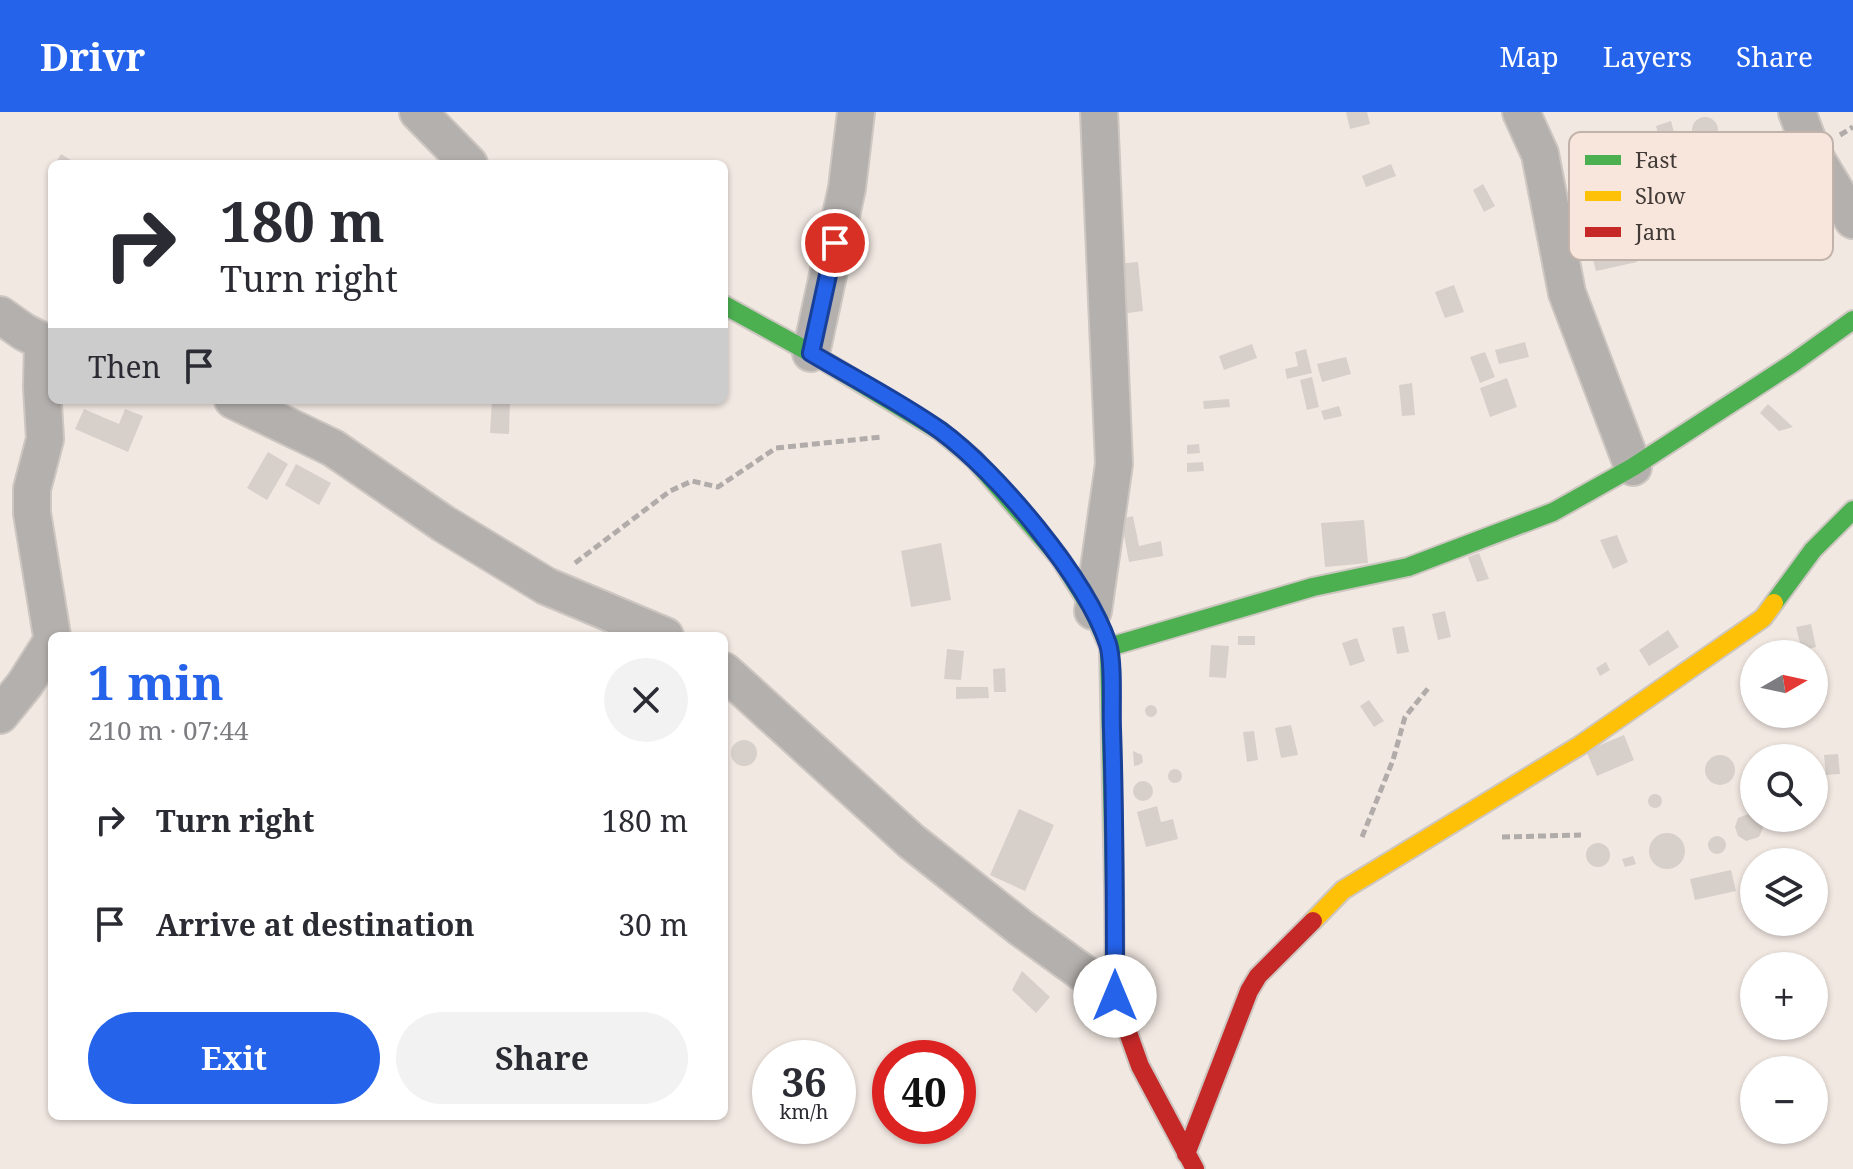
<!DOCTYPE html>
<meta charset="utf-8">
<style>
:root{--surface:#fff;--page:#f2f2f3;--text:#2b2b33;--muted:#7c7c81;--accent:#2563eb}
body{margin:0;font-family:"Noto Serif",serif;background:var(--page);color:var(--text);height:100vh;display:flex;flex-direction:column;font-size:30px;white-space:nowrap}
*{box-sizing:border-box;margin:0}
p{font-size:26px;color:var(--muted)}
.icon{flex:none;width:44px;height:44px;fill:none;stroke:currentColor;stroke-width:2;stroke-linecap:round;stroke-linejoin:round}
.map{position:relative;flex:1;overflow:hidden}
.drawer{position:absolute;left:48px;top:520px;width:680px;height:488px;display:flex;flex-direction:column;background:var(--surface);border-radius:12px;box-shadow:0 2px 6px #0004}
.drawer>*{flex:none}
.guide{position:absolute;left:48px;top:48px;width:680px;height:244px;border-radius:12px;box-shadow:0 2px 6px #0004;background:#fff;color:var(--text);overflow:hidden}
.needle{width:52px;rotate:81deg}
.tools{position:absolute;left:1740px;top:528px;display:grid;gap:16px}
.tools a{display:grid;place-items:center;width:88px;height:88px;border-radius:50%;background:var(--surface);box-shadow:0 2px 6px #0004;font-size:40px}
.speed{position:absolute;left:752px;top:928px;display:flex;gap:16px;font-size:40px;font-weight:700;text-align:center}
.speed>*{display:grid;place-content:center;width:104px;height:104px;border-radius:50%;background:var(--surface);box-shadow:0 2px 6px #0004;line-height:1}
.speed small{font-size:20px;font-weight:400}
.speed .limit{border:12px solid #d22;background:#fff;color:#111}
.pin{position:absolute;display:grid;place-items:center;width:68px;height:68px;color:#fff;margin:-34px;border:4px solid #fff;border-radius:50%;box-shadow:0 2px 8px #0007}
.me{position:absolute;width:88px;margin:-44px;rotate:0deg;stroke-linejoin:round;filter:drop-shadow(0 0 6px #0008)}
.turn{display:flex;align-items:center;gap:28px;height:168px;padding:0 40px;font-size:36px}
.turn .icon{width:104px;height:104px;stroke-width:2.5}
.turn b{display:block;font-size:56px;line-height:68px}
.then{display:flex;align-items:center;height:76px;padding:0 40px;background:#0003;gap:16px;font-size:30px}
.round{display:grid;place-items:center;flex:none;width:84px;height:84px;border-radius:42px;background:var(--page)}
.headline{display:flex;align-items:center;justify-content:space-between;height:136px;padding:0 40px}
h1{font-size:48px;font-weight:700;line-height:60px;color:var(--accent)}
.action{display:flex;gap:16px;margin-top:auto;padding:16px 40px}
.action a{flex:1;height:92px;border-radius:48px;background:var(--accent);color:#fff;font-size:32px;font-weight:700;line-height:92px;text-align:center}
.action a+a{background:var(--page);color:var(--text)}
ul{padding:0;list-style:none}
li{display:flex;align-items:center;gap:24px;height:104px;padding:0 40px}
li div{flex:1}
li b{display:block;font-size:30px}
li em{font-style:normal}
header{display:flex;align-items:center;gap:48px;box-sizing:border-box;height:112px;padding:0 40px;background:var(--accent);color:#fff}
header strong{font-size:38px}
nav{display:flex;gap:44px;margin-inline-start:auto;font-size:28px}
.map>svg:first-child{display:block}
.building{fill:#d7cfca}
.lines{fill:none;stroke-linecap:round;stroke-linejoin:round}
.street-casing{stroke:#cdc6c1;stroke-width:40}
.fast-casing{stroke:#cdc6c1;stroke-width:22}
.slow-casing{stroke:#cdc6c1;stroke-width:22}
.jam-casing{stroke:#cdc6c1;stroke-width:22}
.path{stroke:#b1acaa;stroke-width:5;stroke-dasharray:8 4;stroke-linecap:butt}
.street{stroke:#b4b0ad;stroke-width:36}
.fast{stroke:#4caf50;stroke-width:18}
.slow{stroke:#ffc107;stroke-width:18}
.jam{stroke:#c62828;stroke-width:18}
.route-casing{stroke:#184099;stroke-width:20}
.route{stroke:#2563eb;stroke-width:14}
.key{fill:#f8e6dc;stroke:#c1b2aa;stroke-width:2}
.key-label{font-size:22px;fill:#413a36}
</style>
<header>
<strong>Drivr</strong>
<nav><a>Map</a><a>Layers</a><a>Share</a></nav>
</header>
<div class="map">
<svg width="1853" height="1057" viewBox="0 0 1853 1057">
<rect width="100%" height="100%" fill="#f2e8e2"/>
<path class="building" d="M1346,0H1367L1370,12L1350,17Z
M1692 18a13 13 0 1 1 26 0a13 13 0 1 1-26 0Z
M1671,9L1678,36L1663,39L1656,14Z
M61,42L77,52H55Z
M1391,52L1396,64L1366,75L1362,64Z
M1483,72L1495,94L1484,100L1473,78Z
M1632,130L1637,150L1596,159L1591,140Z
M1138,150L1143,199L1121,202L1116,152Z
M1454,173L1464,200L1445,206L1435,180Z
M1525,230L1529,245L1499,252L1495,238Z
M1252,232L1257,246L1224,258L1219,244Z
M1306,237L1312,261L1287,267L1285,257L1298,254L1295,240Z
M1485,240L1495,265L1480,271L1470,245Z
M1346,245L1351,262L1322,270L1317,252Z
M1312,265L1319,295L1307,298L1300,268Z
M1507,266L1517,295L1490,305L1480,276Z
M1412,271L1415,303L1402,304L1399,273Z
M1229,287L1230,295L1204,297L1203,289Z
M492,288H510L509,322L490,321Z
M1768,292L1793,315L1779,319L1760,301Z
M1339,294L1342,304L1324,308L1321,299Z
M84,297L119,312L125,297L143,304L128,340L75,317Z
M1199,332L1200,341L1187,342V333Z
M268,340L288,352L267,388L247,376Z
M1203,350L1204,359L1187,360V351Z
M296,352L331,371L319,393L285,373Z
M1133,404L1139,434L1161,429L1163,444L1129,450L1121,407Z
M1364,408L1368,451L1325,455L1321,411Z
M1617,423L1628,450L1613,457L1600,428Z
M941,431L951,488L911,495L901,439Z
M1479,441L1489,467L1477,470L1468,445Z
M1445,499L1451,525L1438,528L1432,502Z
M1811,512L1816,535L1802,539L1796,515Z
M1404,514L1409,540L1397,542L1392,516Z
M1668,518L1679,535L1649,554L1639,538Z
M1238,524H1255V533H1238Z
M1357,526L1365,549L1350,554L1342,531Z
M1211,533L1229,534L1226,566L1209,565Z
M947,537L964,539L961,568L944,567Z
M1606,550L1610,558L1600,564L1596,556Z
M1005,556L1006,580H994L993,557Z
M956,575H988L989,586L956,587Z
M1369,588L1384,609L1374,615L1360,594Z
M1145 599a6 6 0 1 1 12 0a6 6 0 1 1-12 0Z
M1291,613L1298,643L1281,646L1275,616Z
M1254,619L1258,648L1247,650L1243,620Z
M1624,623L1634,648L1597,664L1586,639Z
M731 641a13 13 0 1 1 26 0a13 13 0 1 1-26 0Z
M1133,639L1142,643L1143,650L1139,653L1134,654Z
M1838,642L1840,662L1826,663L1824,643Z
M1705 658a15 15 0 1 1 30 0a15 15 0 1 1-30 0Z
M1168 664a7 7 0 1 1 14 0a7 7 0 1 1-14 0Z
M1133 679a10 10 0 1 1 20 0a10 10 0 1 1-20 0Z
M1648 689a7 7 0 1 1 14 0a7 7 0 1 1-14 0Z
M1157,694L1161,710L1173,707L1178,727L1146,735L1137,700Z
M1019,697L1054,713L1025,779L990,763Z
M1751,701L1754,702V706L1761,708L1763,716L1759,725L1746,729L1738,724L1735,715L1738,706Z
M1649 739a18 18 0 1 1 36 0a18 18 0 1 1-36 0Z
M1708 733a9 9 0 1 1 18 0a9 9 0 1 1-18 0Z
M1586 743a12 12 0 1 1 24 0a12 12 0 1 1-24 0Z
M1633,744L1636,752L1625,755L1622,747Z
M1731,758L1736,779L1695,788L1690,767Z
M1022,859L1050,885L1036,901L1012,878Z"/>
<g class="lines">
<g class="street-casing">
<path id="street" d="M418,0L469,52
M1521,0L1540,42L1567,181L1633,355
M1797,0L1812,40L1853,108
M0,203L24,220L52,234
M43,230L42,275L45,327L32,377V401L52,524
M811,241L847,76L856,0
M233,288L333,336L444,412L546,474L665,524
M1093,499L1114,352L1099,0
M724,559L911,729L1021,816L1115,884
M0,603L25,572L51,531L52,527"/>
</g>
<g class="fast-casing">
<path id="fast" d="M724,193L811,241L940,319L974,347L1059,445L1093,499L1109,535L1114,774
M1774,491L1813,438L1853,398
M1109,535L1313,475L1408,455L1553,400L1633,355L1793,251L1853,208"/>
</g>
<g class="slow-casing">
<path id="slow" d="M1313,809L1343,778L1579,634L1763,506L1774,491"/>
</g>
<g class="jam-casing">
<path id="jam" d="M1114,774L1115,884L1140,954L1195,1057
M1186,1042L1249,879L1258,864L1313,809"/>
</g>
<path class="path" d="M1840,23L1853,15
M575,451L670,379L692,369L718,375L776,336L882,325
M1362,725L1393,648L1405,605L1430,574
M1502,725L1581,723"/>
<use href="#street" class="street"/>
<use href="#fast" class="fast"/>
<use href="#slow" class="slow"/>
<use href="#jam" class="jam"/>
</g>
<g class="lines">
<g class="route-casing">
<path id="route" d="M835,131L811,241C853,266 900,290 941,319C997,360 1086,466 1108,532C1114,551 1111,595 1112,617C1115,706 1115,795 1115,884"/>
</g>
<use href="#route" class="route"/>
</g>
<rect x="1569" y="20" width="264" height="128" rx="12" class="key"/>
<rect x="1585" y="43" width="36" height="10" fill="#4caf50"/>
<rect x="1585" y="79" width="36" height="10" fill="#ffc107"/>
<rect x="1585" y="115" width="36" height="10" fill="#c62828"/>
<g class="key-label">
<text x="1635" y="56">Fast</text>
<text x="1635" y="92">Slow</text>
<text x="1635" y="128">Jam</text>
</g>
</svg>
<div class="tools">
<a><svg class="needle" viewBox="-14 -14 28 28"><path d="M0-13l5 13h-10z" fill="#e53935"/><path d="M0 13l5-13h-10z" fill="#7c7c81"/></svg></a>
<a><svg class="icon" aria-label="search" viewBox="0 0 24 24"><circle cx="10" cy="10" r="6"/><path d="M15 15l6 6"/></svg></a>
<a><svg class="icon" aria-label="layers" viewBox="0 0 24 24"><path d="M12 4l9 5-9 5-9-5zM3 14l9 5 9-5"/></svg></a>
<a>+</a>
<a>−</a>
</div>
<div class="speed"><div>36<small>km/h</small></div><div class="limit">40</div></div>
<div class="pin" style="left:835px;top:131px;background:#d93025"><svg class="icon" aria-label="arrive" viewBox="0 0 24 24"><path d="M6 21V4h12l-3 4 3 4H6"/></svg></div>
<svg class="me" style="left:1115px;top:884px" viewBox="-20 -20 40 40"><circle r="19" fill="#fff"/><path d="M0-13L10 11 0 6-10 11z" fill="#2563eb"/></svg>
<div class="guide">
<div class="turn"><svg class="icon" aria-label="right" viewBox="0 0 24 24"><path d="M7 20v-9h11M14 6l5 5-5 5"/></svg><div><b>180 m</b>Turn right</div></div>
<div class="then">Then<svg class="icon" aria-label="arrive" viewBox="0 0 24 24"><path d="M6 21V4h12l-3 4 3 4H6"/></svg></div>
</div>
<section class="drawer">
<div class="headline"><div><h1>1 min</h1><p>210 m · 07:44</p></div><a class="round"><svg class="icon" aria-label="close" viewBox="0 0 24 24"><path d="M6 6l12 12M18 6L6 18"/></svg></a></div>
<ul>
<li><svg class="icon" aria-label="right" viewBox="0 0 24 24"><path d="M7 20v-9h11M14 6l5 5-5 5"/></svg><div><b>Turn right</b></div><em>180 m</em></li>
<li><svg class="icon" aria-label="arrive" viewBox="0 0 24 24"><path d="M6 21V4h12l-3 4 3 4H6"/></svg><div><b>Arrive at destination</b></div><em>30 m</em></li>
</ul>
<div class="action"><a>Exit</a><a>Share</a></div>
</section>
</div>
